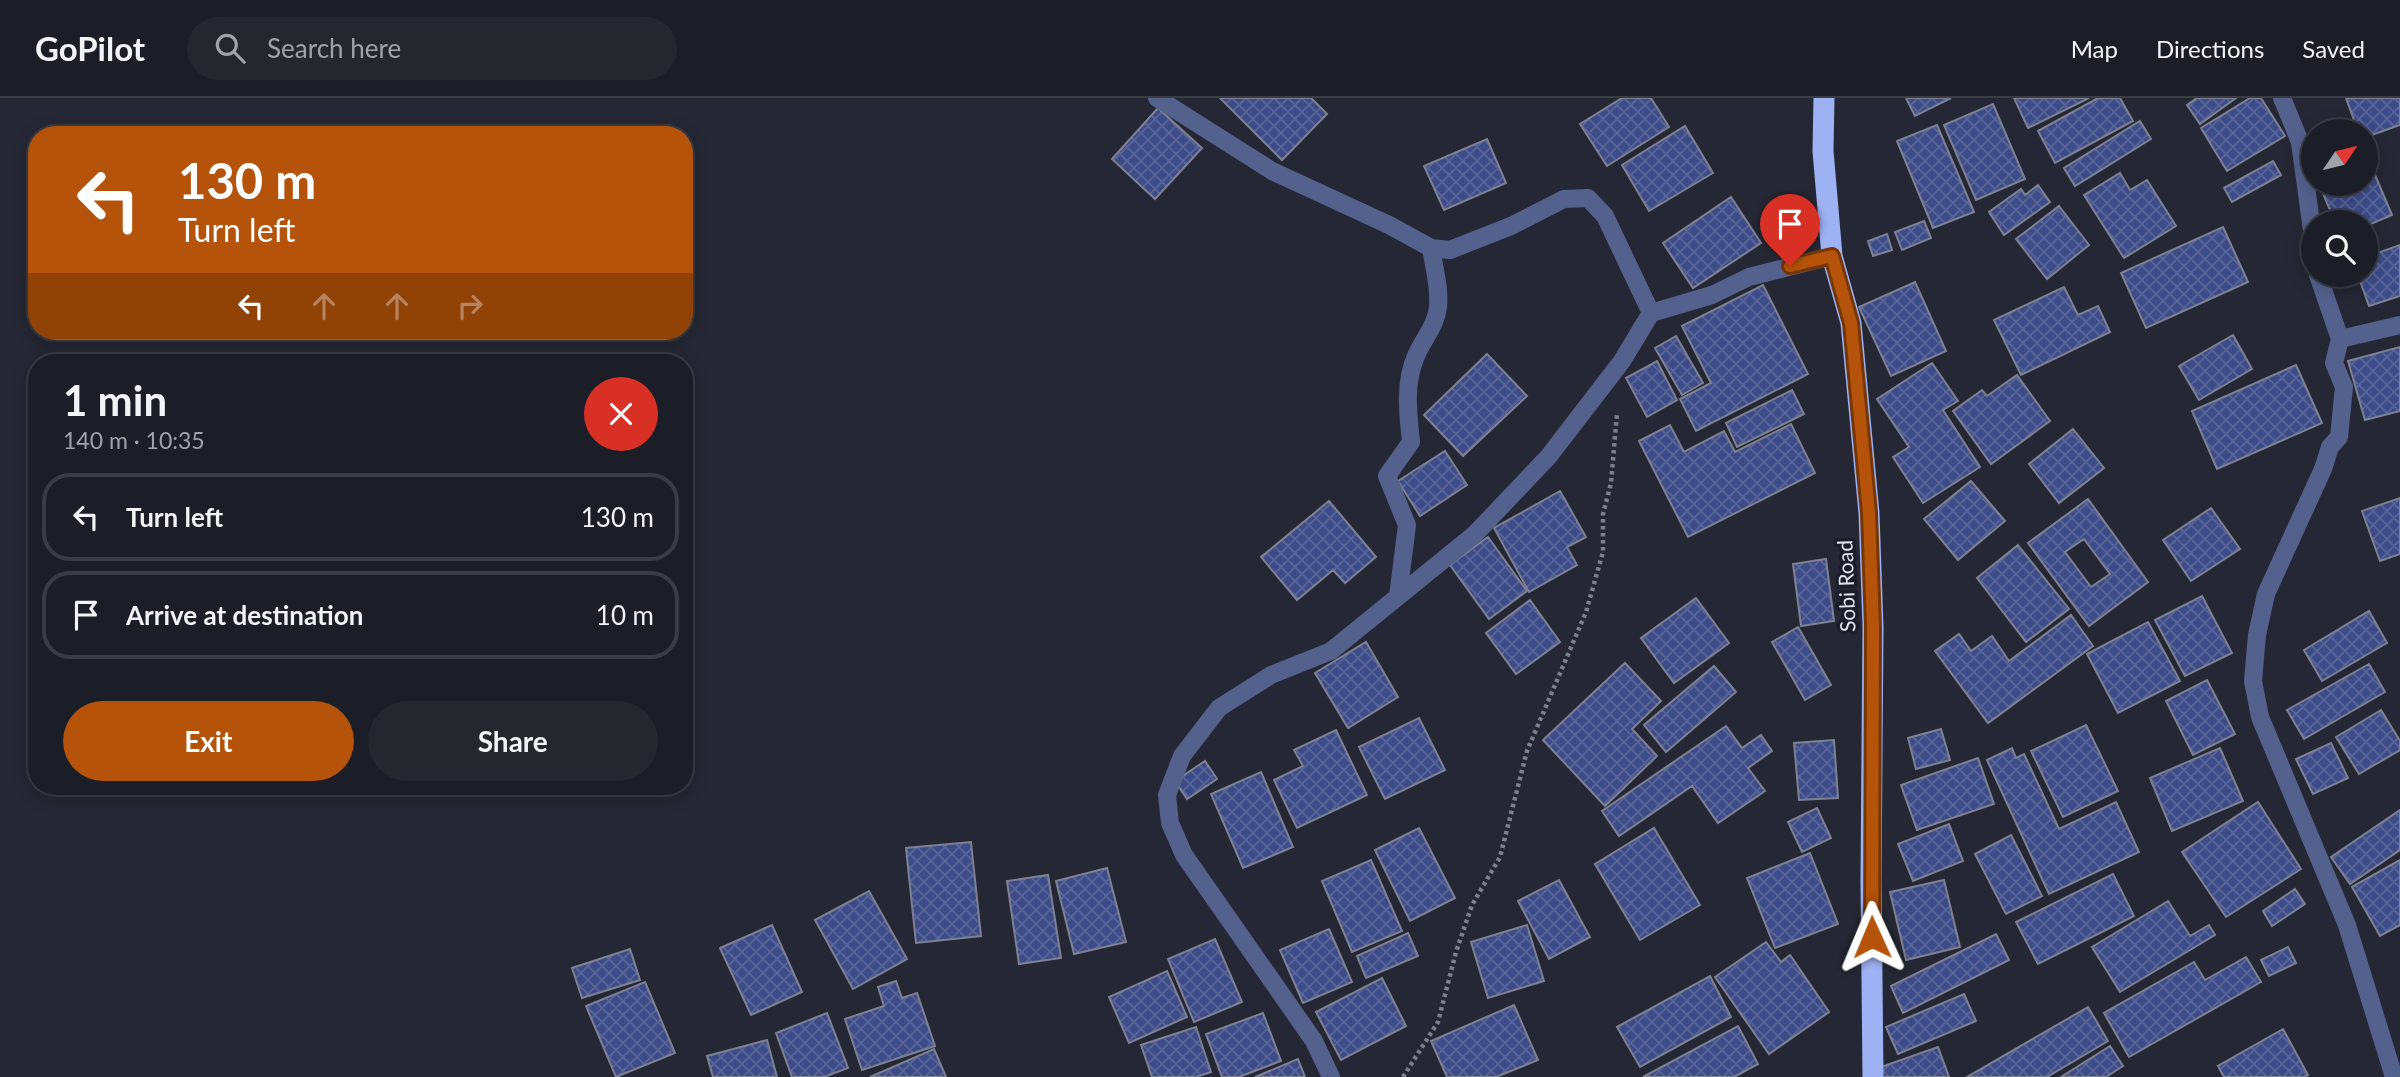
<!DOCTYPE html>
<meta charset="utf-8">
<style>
:root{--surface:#1c1e27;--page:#25272f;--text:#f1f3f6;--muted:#a0a2a7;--line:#3a3c44;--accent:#b45309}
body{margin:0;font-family:Lato,sans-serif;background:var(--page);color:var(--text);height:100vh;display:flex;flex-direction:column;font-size:26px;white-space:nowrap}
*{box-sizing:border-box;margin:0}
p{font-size:23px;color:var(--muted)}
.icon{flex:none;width:38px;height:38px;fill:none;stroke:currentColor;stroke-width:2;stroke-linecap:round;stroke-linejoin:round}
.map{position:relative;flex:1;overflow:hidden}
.drawer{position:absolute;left:28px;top:256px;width:665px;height:441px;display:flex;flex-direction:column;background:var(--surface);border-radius:28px;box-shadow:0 4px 18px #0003,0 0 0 2px var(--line)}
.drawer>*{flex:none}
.guide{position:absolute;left:28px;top:28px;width:665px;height:214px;border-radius:28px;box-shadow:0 4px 18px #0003,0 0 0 2px var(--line);background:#b45309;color:#fff;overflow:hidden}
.needle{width:46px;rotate:55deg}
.fabs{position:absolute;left:2301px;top:21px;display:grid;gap:14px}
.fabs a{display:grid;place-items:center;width:77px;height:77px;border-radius:50%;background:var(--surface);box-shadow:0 4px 18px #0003,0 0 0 2px var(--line);font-size:35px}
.pin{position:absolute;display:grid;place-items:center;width:60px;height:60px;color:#fff;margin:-72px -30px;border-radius:50% 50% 50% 0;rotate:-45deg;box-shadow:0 0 7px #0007}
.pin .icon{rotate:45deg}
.me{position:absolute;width:77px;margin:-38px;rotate:359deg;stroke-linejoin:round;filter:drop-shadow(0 0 5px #0008)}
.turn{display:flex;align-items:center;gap:24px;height:147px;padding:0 35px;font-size:32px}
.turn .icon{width:91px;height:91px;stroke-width:2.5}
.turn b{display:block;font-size:49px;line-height:60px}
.lanes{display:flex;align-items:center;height:66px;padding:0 35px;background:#0003;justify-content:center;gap:35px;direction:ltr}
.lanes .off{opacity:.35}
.round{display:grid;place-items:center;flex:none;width:74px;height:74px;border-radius:37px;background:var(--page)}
.head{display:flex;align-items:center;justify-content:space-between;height:119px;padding:0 35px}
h1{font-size:42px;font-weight:700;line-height:52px}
.action{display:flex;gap:14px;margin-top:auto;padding:14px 35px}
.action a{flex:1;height:80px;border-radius:42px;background:var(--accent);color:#fff;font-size:28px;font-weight:700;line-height:80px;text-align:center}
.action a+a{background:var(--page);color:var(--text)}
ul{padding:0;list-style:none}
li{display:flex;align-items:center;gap:21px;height:88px;margin:0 14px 10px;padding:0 21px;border:4px solid var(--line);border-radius:28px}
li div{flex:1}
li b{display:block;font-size:26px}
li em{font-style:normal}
header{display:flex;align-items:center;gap:42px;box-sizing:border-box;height:98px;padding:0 35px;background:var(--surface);border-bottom:2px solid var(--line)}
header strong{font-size:33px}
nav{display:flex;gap:38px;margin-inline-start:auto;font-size:24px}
.search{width:490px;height:63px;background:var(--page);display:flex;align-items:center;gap:18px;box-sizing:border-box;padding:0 24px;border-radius:38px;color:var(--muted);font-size:26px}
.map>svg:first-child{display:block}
.building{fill:url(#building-cross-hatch);stroke:#7d8191;stroke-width:2;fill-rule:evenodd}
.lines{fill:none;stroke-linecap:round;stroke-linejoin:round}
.path{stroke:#7d808a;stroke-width:4.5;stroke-dasharray:3.5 3.5;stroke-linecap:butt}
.street{stroke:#55618d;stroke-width:18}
.highway{stroke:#9eb1f3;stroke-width:21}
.route-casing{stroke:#753606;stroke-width:18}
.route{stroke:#b45309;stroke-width:12}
.labels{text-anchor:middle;stroke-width:7;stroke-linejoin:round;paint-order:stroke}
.street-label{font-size:21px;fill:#e2e5ed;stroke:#1b1e2a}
</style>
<header>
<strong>GoPilot</strong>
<div class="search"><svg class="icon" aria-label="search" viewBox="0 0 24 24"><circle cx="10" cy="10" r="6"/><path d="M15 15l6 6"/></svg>Search here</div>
<nav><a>Map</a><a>Directions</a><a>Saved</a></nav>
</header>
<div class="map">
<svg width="2400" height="979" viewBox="0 0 2400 979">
<defs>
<pattern id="building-cross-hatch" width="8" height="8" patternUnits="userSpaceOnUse" patternTransform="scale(1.75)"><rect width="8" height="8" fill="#3d4b88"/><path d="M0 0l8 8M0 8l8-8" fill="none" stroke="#596599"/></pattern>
</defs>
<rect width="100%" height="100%" fill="#252834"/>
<path class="building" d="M1220,0H1311L1327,16L1282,62Z
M1622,0H1651L1669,29L1607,68L1580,26Z
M1906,0H1951L1915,18Z
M2014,0H2089L2028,30Z
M2098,0H2120L2133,23L2055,65L2038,33Z
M2197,0H2236L2200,26L2187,7Z
M2250,0H2261L2285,38L2227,73L2201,30Z
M2346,0H2400V27L2366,39V33H2358Z
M1993,6L2025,81L1976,102L1944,27Z
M1158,10L1202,50L1155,101L1112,61Z
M2140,23L2151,41L2075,88L2064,70Z
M1937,27L1974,114L1933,130L1897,43Z
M1685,28L1713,75L1649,113L1622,67Z
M1487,41L1506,85L1444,112L1424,68Z
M2273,63L2281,77L2232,104L2224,90Z
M2370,65L2392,117L2366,128V124H2335L2319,86H2366V66Z
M2120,75L2130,92L2147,82L2176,128L2124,160L2084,97Z
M2038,87L2050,104L2004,137L1989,114L2021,91L2025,97Z
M1731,99L1761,145L1693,190L1663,145Z
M2059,108L2089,147L2047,181L2016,141Z
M1924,123L1931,140L1902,152L1895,134Z
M2223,129L2248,184L2146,230L2121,175Z
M1887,136L1892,152L1873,158L1868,143Z
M2400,147V198L2369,208L2358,177H2366V159Z
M1915,184L1946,253L1891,278L1859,209Z
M1763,187L1808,276L1696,333L1680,301L1711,285L1682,228Z
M2064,189L2078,217L2098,208L2110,234L2021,277L1994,222Z
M2233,237L2252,271L2199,302L2179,268Z
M1676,238L1703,285L1682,297L1655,250Z
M2400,249V313L2365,322L2348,263Z
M1487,256L1527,298L1463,358L1424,317Z
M1657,263L1677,302L1647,319L1626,280Z
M1932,265L1958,303L1943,312L1980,369L1923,405L1893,359L1909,349L1877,301Z
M2296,267L2322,325L2217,371L2192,313Z
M2017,277L2050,323L1991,366L1953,313L1982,292L1987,298Z
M1792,292L1804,316L1737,349L1726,325Z
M1791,326L1815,375L1688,439L1639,343L1670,327L1684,354L1724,333L1735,354Z
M2073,331L2104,370L2059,405L2029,366Z
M1445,353L1467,387L1420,418L1398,383Z
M1971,383L2005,423L1958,462L1924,421Z
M1560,393L1586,439L1567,449L1577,467L1529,494L1494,430Z
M2400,400V456L2380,463L2362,413Z
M2088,401L2148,484L2089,528L2028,445ZM2084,441L2110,476L2091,489L2065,454Z
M1329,403L1376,459L1345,485L1333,472L1297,502L1261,459Z
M2211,410L2240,451L2191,483L2163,442Z
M1488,439L1527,493L1489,521L1450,467Z
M2018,447L2069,511L2026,544L1977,480Z
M1826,461L1834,523L1801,528L1793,466Z
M2202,498L2232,555L2185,578L2155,522Z
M1696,500L1729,545L1674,585L1641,540Z
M1530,502L1560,544L1516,576L1486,535Z
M2369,513L2387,545L2322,583L2304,552Z
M2071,517L2093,548L1988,625L1935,553L1959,536L1971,553L1992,538L2009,563Z
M2148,524L2180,583L2118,615L2087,556Z
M1798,529L1831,587L1805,602L1772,544Z
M1366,544L1398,599L1348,630L1315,575Z
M1625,565L1661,603L1632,631L1657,658L1605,708L1543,642Z
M2369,566L2385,594L2304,641L2287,612Z
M1714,568L1736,594L1666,654L1644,627Z
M2207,582L2235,636L2193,657L2166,603Z
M2381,612L2400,643V652L2359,676L2336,639Z
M1419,620L1445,672L1385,701L1359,649Z
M2086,627L2118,693L2063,719L2031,653Z
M1726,628L1742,650L1761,637L1772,653L1748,670L1765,693L1718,725L1692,688L1619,738L1602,713Z
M1941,631L1950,662L1916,671L1908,640Z
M1336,632L1367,697L1297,730L1274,682L1303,668L1294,652Z
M1834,642L1838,700L1799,702L1794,645Z
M2331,645L2348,680L2313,696L2296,661Z
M2012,650L2016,660L2024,656L2059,731L2116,704L2139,754L2049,796L1987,662Z
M2220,650L2243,703L2172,733L2150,680Z
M1978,660L1994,706L1917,732L1901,687Z
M1205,663L1217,681L1187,701L1175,683Z
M1261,674L1293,749L1243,770L1211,696Z
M2258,704L2301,771L2226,819L2182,754Z
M1817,710L1831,740L1802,754L1788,724Z
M2400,712V752L2350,786L2331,759Z
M1949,726L1963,763L1913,783L1898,746Z
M1419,730L1455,800L1410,823L1375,752Z
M1654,730L1700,807L1640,842L1595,766Z
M2011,737L2042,798L2006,816L1975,756Z
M971,744L981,838L916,845L906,750Z
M1810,755L1838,826L1775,850L1747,780Z
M1371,762L1402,833L1352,854L1322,783Z
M2400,762V827L2380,838L2352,789Z
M1107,770L1126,844L1074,856L1056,783Z
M2113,776L2134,818L2038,866L2016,824Z
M1048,777L1061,860L1019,866L1007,783Z
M1559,782L1590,839L1549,861L1518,803Z
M1944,782L1960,849L1906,862L1890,794Z
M2295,791L2305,806L2272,828L2263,813Z
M869,793L907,861L853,891L815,822Z
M2168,803L2190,838L2209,827L2215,837L2120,894L2092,849Z
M772,827L802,894L751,917L720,850Z
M1527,827L1544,883L1488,900L1471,844Z
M1329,831L1352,884L1303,905L1280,852Z
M1408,835L1418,858L1366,880L1357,858Z
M1996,836L2009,862L1903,915L1891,888Z
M1215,841L1242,904L1194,924L1168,861Z
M1766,844L1781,864L1790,857L1829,914L1769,956L1715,879Z
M2288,849L2296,865L2269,878L2261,862Z
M630,851L640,882L582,900L572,870Z
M2246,859L2261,884L2129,959L2104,915L2194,864L2205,882Z
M1167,873L1187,919L1129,945L1109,899Z
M1710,878L1731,919L1640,969L1617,929Z
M1382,880L1406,928L1341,962L1316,914Z
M896,883L902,900L917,895L935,948L862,972L845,921L884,908L878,889Z
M645,884L675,955L616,979L586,908Z
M1964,896L1976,923L1898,956L1886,929Z
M1514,907L1538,962L1496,979H1447L1431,943Z
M2088,909L2108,943L2047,979H1967Z
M827,915L848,970L824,979H792L776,935Z
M1263,915L1281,963L1239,979H1222L1206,936Z
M1738,928L1758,966L1734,979H1643Z
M1196,929L1211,974L1196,979H1152L1141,947Z
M2283,931L2308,977L2304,979H2224L2218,968Z
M767,942L777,979H713L707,958Z
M2110,948L2123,968L2106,979H2061Z
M1938,949L1949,979H1881L1878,970Z
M934,951L946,979H870Z
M1298,961L1305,979H1255Z"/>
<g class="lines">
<path class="path" d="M1403,979L1438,924L1456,854L1472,807L1500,759L1527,653L1586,514L1603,454V416L1611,385L1617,315"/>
<path class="street" d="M1157,0L1272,73L1389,127L1431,150L1450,152L1511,128L1564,101L1588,100L1605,118L1651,215L1712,197L1749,179L1832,158
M2282,0L2300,44L2314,147
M2318,177L2340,241L2334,265L2344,289L2339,339L2330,349L2323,371L2266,496L2257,537L2253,583L2260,619L2347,827L2394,979
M2340,241L2400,227
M1398,498L1407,427L1387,378L1411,344C1408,316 1404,285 1416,258C1423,241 1436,228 1438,209C1440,190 1434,169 1431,150
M1331,979L1314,943L1184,757L1170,725L1167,697L1182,658L1219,610L1271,577L1331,553L1475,436L1549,358L1622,263L1651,215"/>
<path class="highway" d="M1824,0L1823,53L1832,158L1851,225L1869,415L1873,529L1871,784L1873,979"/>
</g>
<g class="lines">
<g class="route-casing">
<path id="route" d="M1790,168L1832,158L1851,225L1869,415L1873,529L1872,839"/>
</g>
<use href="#route" class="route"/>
</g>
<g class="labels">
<g class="street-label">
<text transform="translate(1847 488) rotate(-92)" y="7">Sobi Road</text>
</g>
</g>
</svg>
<div class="fabs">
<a><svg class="needle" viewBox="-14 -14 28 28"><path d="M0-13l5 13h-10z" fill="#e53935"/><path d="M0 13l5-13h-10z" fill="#a0a2a7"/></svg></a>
<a><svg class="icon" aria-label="search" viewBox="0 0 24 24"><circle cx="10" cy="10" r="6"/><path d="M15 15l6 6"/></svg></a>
</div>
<div class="pin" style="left:1790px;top:168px;background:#d93025"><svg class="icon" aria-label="arrive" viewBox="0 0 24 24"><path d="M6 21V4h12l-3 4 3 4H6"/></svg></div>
<svg class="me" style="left:1872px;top:839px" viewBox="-20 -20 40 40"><path d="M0-17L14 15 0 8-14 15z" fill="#b45309" stroke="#fff" stroke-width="4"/></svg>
<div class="guide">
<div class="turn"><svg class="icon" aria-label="left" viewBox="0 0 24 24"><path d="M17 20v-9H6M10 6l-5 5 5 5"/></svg><div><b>130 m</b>Turn left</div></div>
<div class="lanes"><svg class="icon" aria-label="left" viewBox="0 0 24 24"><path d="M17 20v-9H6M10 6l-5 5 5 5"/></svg><svg class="icon off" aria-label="ahead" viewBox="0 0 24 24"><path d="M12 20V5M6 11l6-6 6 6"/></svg><svg class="icon off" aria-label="ahead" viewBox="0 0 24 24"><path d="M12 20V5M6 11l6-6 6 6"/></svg><svg class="icon off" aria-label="right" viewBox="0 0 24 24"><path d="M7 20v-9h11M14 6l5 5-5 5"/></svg></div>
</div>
<section class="drawer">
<div class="head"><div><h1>1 min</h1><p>140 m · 10:35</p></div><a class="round" style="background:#d93025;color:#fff"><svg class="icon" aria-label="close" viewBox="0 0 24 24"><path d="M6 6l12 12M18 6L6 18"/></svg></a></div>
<ul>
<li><svg class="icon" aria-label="left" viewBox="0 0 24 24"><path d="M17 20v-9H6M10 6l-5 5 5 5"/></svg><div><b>Turn left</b></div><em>130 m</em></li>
<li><svg class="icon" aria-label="arrive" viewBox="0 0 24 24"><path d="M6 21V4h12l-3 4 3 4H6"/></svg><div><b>Arrive at destination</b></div><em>10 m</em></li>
</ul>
<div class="action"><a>Exit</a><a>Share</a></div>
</section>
</div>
